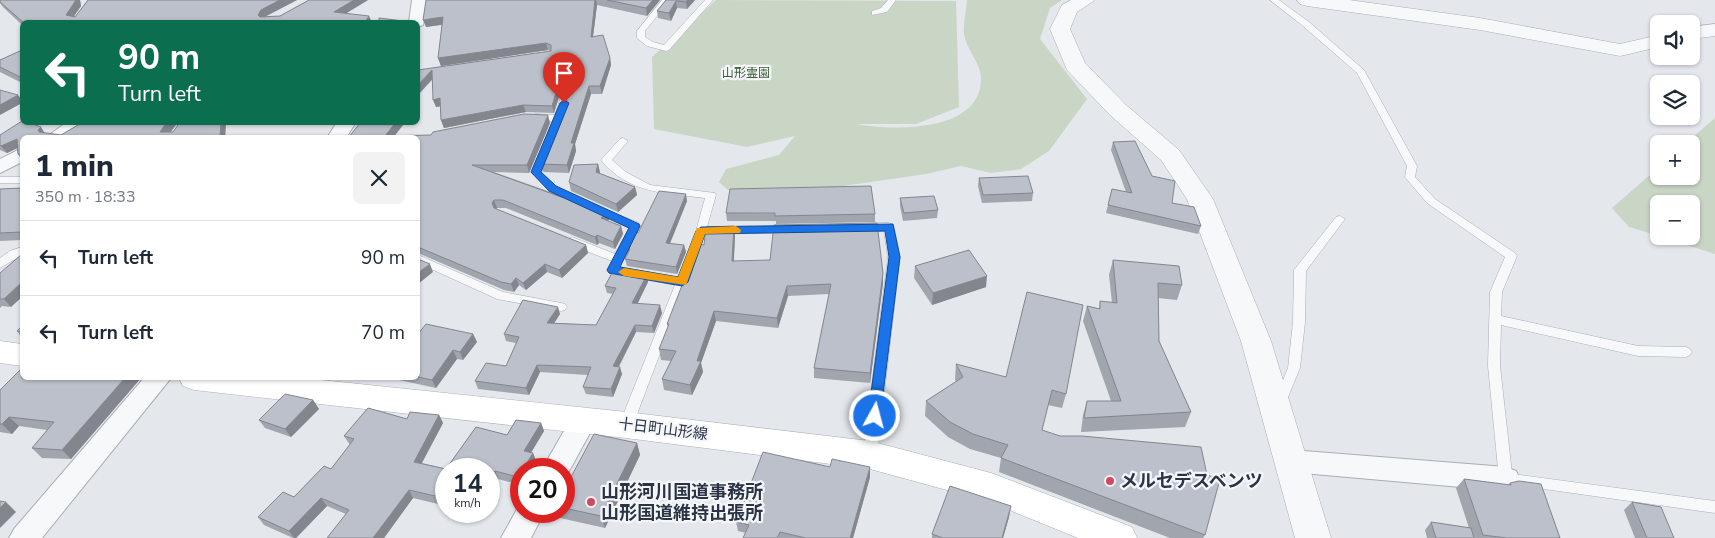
<!DOCTYPE html>
<meta charset="utf-8">
<style>
:root{--surface:#fff;--page:#f2f2f3;--text:#1f2937;--muted:#747a83;--line:#e0e1e3}
body{margin:0;font-family:"Nunito Sans","Noto Sans JP",sans-serif;background:var(--page);color:var(--text);height:100vh;display:flex;flex-direction:column;font-size:19px;white-space:nowrap}
*{box-sizing:border-box;margin:0}
p{font-size:16px;color:var(--muted)}
.icon{flex:none;width:28px;height:28px;fill:none;stroke:currentColor;stroke-width:2;stroke-linecap:round;stroke-linejoin:round}
.map{position:relative;flex:1;overflow:hidden}
.sheet{position:absolute;left:20px;top:135px;width:400px;height:245px;display:flex;flex-direction:column;background:var(--surface);border-radius:8px;box-shadow:0 1px 4px #0004}
.sheet>*{flex:none}
.guide{position:absolute;left:20px;top:20px;width:400px;height:105px;border-radius:8px;box-shadow:0 1px 4px #0004;background:#0b6e4f;color:#fff;overflow:hidden}
.buttons{position:absolute;left:1650px;top:15px;display:grid;gap:10px}
.buttons a{display:grid;place-items:center;width:50px;height:50px;border-radius:8px;background:var(--surface);box-shadow:0 1px 4px #0004;font-size:25px}
.speed{position:absolute;left:435px;top:458px;display:flex;gap:10px;font-size:25px;font-weight:700;text-align:center}
.speed>*{display:grid;place-content:center;width:65px;height:65px;border-radius:50%;background:var(--surface);box-shadow:0 1px 4px #0004;line-height:1}
.speed small{font-size:12px;font-weight:400}
.speed .limit{border:8px solid #d22;background:#fff;color:#111}
.pin{position:absolute;display:grid;place-items:center;width:42px;height:42px;color:#fff;margin:-51px -21px;border-radius:50% 50% 50% 0;rotate:-45deg;box-shadow:0 0 5px #0007}
.pin .icon{rotate:45deg}
.me{position:absolute;width:55px;margin:-28px;rotate:7deg;stroke-linejoin:round;filter:drop-shadow(0 0 4px #0008)}
.turn{display:flex;align-items:center;gap:18px;height:105px;padding:0 15px;font-size:22px}
.turn .icon{width:65px;height:65px;stroke-width:2.5}
.turn b{display:block;font-size:35px;line-height:42px}
.round{display:grid;place-items:center;flex:none;width:52px;height:52px;border-radius:8px;background:var(--page)}
.head{display:flex;align-items:center;justify-content:space-between;height:85px;padding:0 15px}
h1{font-size:30px;font-weight:800;line-height:38px}
ul{padding:0;list-style:none}
li{display:flex;align-items:center;gap:15px;height:75px;padding:0 15px;border-top:1px solid var(--line)}
li div{flex:1}
li b{display:block;font-size:19px}
li em{font-style:normal}
.map>svg:first-child{display:block}
.green{fill:#c9d6c5}
.lines{fill:none;stroke-linecap:round;stroke-linejoin:round}
.service-casing{stroke:#a9aeb7;stroke-width:1}
.minor-casing{stroke:#a9aeb7;stroke-width:2}
.tertiary-casing{stroke:#a9aeb7;stroke-width:1}
.secondary-casing{stroke:#a9aeb7;stroke-width:1}
.service{fill:#f7f8fa;fill-rule:evenodd}
.minor{fill:#f7f8fa;fill-rule:evenodd}
.tertiary{fill:#f7f8fa;fill-rule:evenodd}
.secondary{fill:#fff;fill-rule:evenodd}
.wall{fill:#a1a5ae}
.shaded-wall{fill:#83868d}
.building{fill:#bbc0ca;stroke:#83868d}
.route{fill:#1a73e8;stroke:#114b97}
.slow{fill:#f59e0b}
.poi-dot{fill:#d1495b;stroke:#f4f6f9;stroke-width:2}
.labels{text-anchor:middle;stroke-width:4.5;stroke-linejoin:round;paint-order:stroke}
.far-park-label{font-size:12px;fill:#3f6138;stroke:#f4f6f9}
.street-label{font-size:15px;fill:#2b3445;stroke:#f4f6f9}
.near-poi-label{font-size:18px;font-weight:bold;fill:#2b3445;stroke:#f4f6f9;text-anchor:start}
</style>
<div class="map">
<svg width="1715" height="538" viewBox="0 0 1715 538">
<rect width="100%" height="100%" fill="#e4e7ec"/>
<path class="green" d="M716,0L956,1L959,107L916,124H856C893,131 983,133 981,77C980,62 966,49 964,34C963,24 966,11 967,0H1062L1050,8L1040,39L1087,99L1049,151L1021,169L991,173L961,166L926,174L829,188L749,193L728,190L719,182L726,169L779,155L795,136L747,147L654,129L652,57Z
M1715,118V254L1659,236H1691V204H1659V236L1629,227L1612,208L1659,167V176H1691V144H1685Z"/>
<g class="lines">
<g class="service-casing">
<path id="service" d="M662,0H670L645,31V37L653,42L664,45L705,0H713L669,50L666,51L647,46L637,38V31Z
M888,0H896L887,12L872,15V11L881,8Z
M1270,0H1279L1309,22L1364,70L1417,166L1415,177L1435,199L1515,253L1517,256L1502,292L1501,316L1638,346L1686,347L1690,349L1692,352L1690,355L1686,357L1638,356L1501,325L1500,366L1512,474L1715,501V513L1501,483L1499,479L1488,366L1490,292L1505,257L1427,203L1405,177L1407,166L1357,73L1303,26Z
M569,85L574,88L564,118L541,172L556,186L583,199L584,201L579,204L548,190L531,173L553,121L535,120L530,117L535,114L555,115L564,88Z
M623,138L628,141L612,160L626,172L650,185L715,193L716,195L707,227L788,225L793,229L788,233L705,234L633,425L631,429L626,430L621,429L619,425L675,285L609,273L607,270L612,261L568,244L567,241L572,237L615,254L629,228L589,210L588,208L593,205L597,206L639,223L640,226L620,267L678,277L696,231L705,198C665,193 629,194 601,160L620,139Z
M0,177H22V183H0Z
M1340,216L1345,219L1306,271L1305,322L1300,368L1286,402L1285,406L1280,407L1275,406L1274,402L1288,368L1293,322L1294,270L1336,217Z
M889,223L894,227L900,257L877,455L875,459L870,461L865,459L863,455L888,257L884,231L864,232L859,228L864,224Z
M22,247V255L0,268V258L10,251Z
M418,255L503,292L561,303L565,304L567,307L565,310L561,311L497,299L418,263Z"/>
</g>
<g class="minor-casing">
<path id="minor" d="M412,0H428L423,25L418,27V22H409Z
M67,122H91L69,138H45Z
M337,122H356L346,138H327Z
M22,148V162L0,173V159Z
M144,378H171L42,538H9L14,529Z
M584,409L593,412L597,420L566,477L564,478V469H542L575,412Z
M1291,450L1506,467L1516,471L1520,479L1516,487L1506,491L1291,472L1281,469L1277,461L1281,453Z
M521,502V511H545L531,538H501Z"/>
</g>
<g class="tertiary-casing">
<path id="tertiary" d="M1071,0H1095L1077,12L1070,29L1085,63L1126,105L1179,150L1213,199L1271,341L1331,538H1295L1241,341L1187,199L1161,160L1110,115L1067,70L1050,29L1062,5Z
M1297,0H1349L1480,18L1620,44L1659,35V47L1620,56L1480,30L1307,6L1300,4Z
M1715,24V36L1691,39V27Z"/>
</g>
<g class="secondary-casing">
<path id="secondary" d="M0,341L22,344V366L0,363Z
M179,378H302L626,412L870,441L991,473L1132,527L1137,538H1078L987,501L870,469L626,438L194,390L183,386Z"/>
</g>
<use href="#service" class="service"/>
<use href="#minor" class="minor"/>
<use href="#tertiary" class="tertiary"/>
<use href="#secondary" class="secondary"/>
</g>
<path class="wall" d="M0,0H80L81,6L74,16L75,17L88,0H297L265,17L280,16L309,0H368L346,13L372,22H22V25L3,7L0,3Z
M426,0H660L647,16L597,5L593,37L610,58L611,65L602,94H591L575,144L576,151L569,173L543,172L541,164L572,85L570,83L562,87L554,113L526,112L444,128L441,120L440,106L436,107L432,80L418,95V70L550,51L548,50L441,66L438,58L442,25L426,27Z
M666,0H695L687,9L677,8L671,21L658,18L657,11Z
M22,50V83L0,72V60Z
M178,122L171,132H173L180,122H226L225,138H22V160L18,154L17,148L7,153L0,150V135L45,133L61,135Z
M361,122H402L403,125L394,136L431,135L550,123L529,173L494,172L607,212L609,220L608,221L621,226L623,234L615,249L599,243L597,245L506,208H497L496,209L586,245L588,253L562,278L547,272L526,290L519,285L514,292L504,290L418,253V255V138H348Z
M1113,142L1152,176L1172,203L1201,226L1198,234L1106,213L1112,189L1126,192L1111,150Z
M598,164L599,173L635,187L637,195L618,212L571,191L569,182Z
M979,178L1033,193L1032,201L982,203L978,186Z
M22,188V240L0,241V189Z
M900,198L938,210L937,218L903,221L900,206Z
M687,201L670,244L684,245L686,252L677,274L627,266L625,259L628,254L626,248L638,233Z
M726,213L875,214V222L776,224V221H727Z
M735,236L734,261L883,273V283L870,383L814,378V368L829,294L788,296L778,328L716,321L701,363L703,372L692,395L664,390L662,379L671,361L661,360L659,349L668,327L667,324L704,245Z
M1113,260L1182,285L1177,300L1158,298L1159,341L1191,412L1185,427L1081,432L1083,415L1087,401H1111L1083,321L1087,306L1099,309L1100,301L1112,303L1109,275Z
M915,266L986,287L932,305L914,278Z
M0,273L11,307L2,306L0,308Z
M648,282L637,304L662,313L654,333L636,332L619,367L622,374L613,397L586,394L583,387L588,375L540,372L529,395L478,389L475,381L506,366L516,343L506,341L504,334L560,314L554,323L596,325L613,294L607,293L605,286Z
M22,326V338L17,331Z
M418,334H473L477,342L463,360L457,359L436,388L390,378H389H418Z
M956,364L1066,394L1062,408L1048,405L1042,430L1205,535L1203,538H1170L999,472L1001,458L970,449L948,437L925,416L926,401L956,382L955,379Z
M22,378H141L71,459L42,458L32,448L47,430L19,426L12,434L0,432V390Z
M313,400L319,409L291,437L265,428L259,420Z
M368,408L407,419L410,412L439,415L443,423L422,463L446,469L476,427L507,435L516,420L541,423L544,431L531,453H533L536,461L531,469H521V485L498,479L489,494V469H446V511L442,505L413,498L384,538H327L346,514L327,506L296,538H293L264,525L258,517L283,492L294,497L324,466L331,469L350,445L344,436Z
M637,443L640,455L605,528L560,518L557,511H564V490Z
M870,467V477L853,538H743L746,533L738,531L736,522Z
M1464,479L1508,485L1510,483L1560,538H1427L1425,530L1431,522L1469,528L1456,488Z
M1632,502L1674,538H1635L1624,510Z
M1011,506L1009,517L1003,538H932V534Z
M448,511H477L473,518Z"/>
<path class="shaded-wall" d="M76,0H80L81,6L70,22L66,15Z
M280,0H297L264,17L261,22L258,15L261,10Z
M354,0H368L337,19L334,12Z
M595,0H596L597,5L592,44L591,37Z
M653,0H660L647,16L646,8Z
M688,0H695L687,9L686,2Z
M676,1L677,8L671,21L669,13Z
M369,16L372,22H365Z
M443,17L445,24L426,27L423,20Z
M546,43L548,50L441,66L438,58Z
M610,58L611,65L602,94L600,86Z
M432,70L434,77L418,95V85Z
M568,76L570,83L562,87L554,113L552,106L560,80Z
M589,86L591,94L575,144L576,151L569,173L567,165L571,143Z
M18,95L22,100V103L0,115V105Z
M440,98L443,106L436,107L433,100Z
M523,105L526,112L444,128L441,120Z
M548,115L550,123L529,173L527,165Z
M167,122H178L166,138L160,132Z
M221,122H226L225,138H220Z
M396,122H402L403,125L393,138L385,136Z
M41,127L46,135L43,138L38,130Z
M17,139L22,146L7,153L1,146Z
M598,164L600,172L597,180L596,172Z
M635,187L637,195L618,212L616,204Z
M686,194L687,201L667,250L666,243Z
M494,200L497,208L494,211L492,203Z
M607,212L609,220L603,226L601,218Z
M621,226L623,234L615,249L613,242Z
M734,226L735,236L733,272L732,261Z
M597,235L599,243L597,245L595,237Z
M586,245L588,253L562,278L559,270Z
M684,245L686,252L677,274L676,267Z
M430,264L433,272L418,284V273Z
M545,264L547,272L526,290L523,283Z
M883,273V283L870,383V373Z
M647,275L648,282L634,311L632,303Z
M987,276L986,287L932,305L933,293Z
M516,278L519,285L514,292L511,284Z
M22,282V297L11,307L4,299Z
M787,286L788,296L778,328L777,318Z
M660,305L662,313L654,333L652,326Z
M558,307L560,314L549,331L547,323Z
M714,311L716,321L701,363L703,372L692,395L690,385L697,361Z
M635,325L636,332L615,373L613,366Z
M473,334L477,342L463,360L460,352Z
M453,350L457,359L436,388L432,380Z
M537,365L540,372L529,395L526,388Z
M620,367L622,374L613,397L611,389Z
M125,378H141L71,459L62,450Z
M313,400L319,409L291,437L285,429Z
M439,415L443,423L418,470L414,462Z
M9,417L19,426L12,434L2,424Z
M541,423L544,431L527,459L524,451Z
M637,443L640,455L605,528L601,516Z
M533,453L536,461L531,469H523Z
M870,467V477L853,538H850Z
M495,471L498,479L489,494V480Z
M521,472V485L518,477Z
M409,490L413,498L384,538H373Z
M321,498L327,506L296,538H294L289,531Z
M6,502L16,512L0,528V508Z
M1011,506L1009,517L1003,538H1002Z
M470,511H477L473,518Z"/>
<path class="building" d="M0,0H76L66,15L75,17L88,0H280L261,10L258,15L260,17L280,16L309,0H354L334,12L369,16L365,22H23L0,2Z
M426,0H595L591,37L603,35L610,58L600,86H589L571,143H574L567,165L541,164L574,81L568,76L560,80L552,106L523,105L441,120L440,98L433,100L432,70L418,85V70L551,51V45L546,43L438,58L443,17L423,20Z
M607,0H653L646,8Z
M666,0H688L686,2L676,1L669,13L657,11Z
M379,18L403,21L402,22H379Z
M22,50V78L0,67V60Z
M0,90L18,95L0,105Z
M524,114L548,115L527,165H472L564,198L565,193L607,212L601,218L621,226L613,242L597,235L595,237L503,200H494L492,203L494,208L586,245L559,270L545,264L523,283L516,278L511,284L501,282L418,247V138H348L361,122H396L385,136L431,135L433,132Z
M22,121V122H27L41,127L38,130L39,132L61,135L83,122H167L160,132H173L180,122H221L220,138H22V156L18,154L17,139L1,146L0,145V135Z
M1135,141L1152,176L1175,181L1172,203L1194,207L1201,226L1108,205L1112,189L1132,193L1113,142Z
M598,164L596,172L635,187L616,204L569,182L574,165Z
M1028,176L1033,193L983,195L979,178Z
M871,186L875,214L775,216V213H726L730,189Z
M22,188V232L0,233V189Z
M659,191L686,194L666,243L684,245L676,267L625,259L630,249L626,248L634,232L638,233Z
M934,196L938,210L904,213L900,198Z
M877,223L883,273L870,373L814,368L831,284L787,286L777,318L714,311L697,361H701L690,385L662,379L676,351L659,349L669,324H667L698,244L704,245L706,227L734,226L732,261L770,260L774,225Z
M969,250L987,276L933,293L915,266Z
M22,254V282L4,299H0V273Z
M418,259L430,264L418,273Z
M1113,260L1179,266L1182,285L1158,283L1159,341L1191,412L1084,418L1087,401H1121L1087,306L1100,309V301L1117,303Z
M619,270L647,275L632,303L660,305L652,326L635,325L613,366L620,367L611,389L583,387L591,367L537,365L526,388L475,381L486,363L506,366L519,337L504,334L523,300L558,307L547,323L596,325L616,288L605,286L613,271L618,272Z
M1027,292L1083,305L1066,394L1052,390L1042,430L1060,436H1082L1201,447L1207,475L1220,479L1205,535L1001,458L1008,445L973,434L950,422L926,401L963,377L956,364L1006,377Z
M426,324L473,334L460,352L453,350L432,380L418,377V334Z
M22,326V332L17,331Z
M22,368V378H125L62,450L32,448L54,422L9,417L2,424H0V390Z
M285,394L313,400L285,429L259,420Z
M368,408L407,419L410,412L439,415L414,462L446,469L476,427L507,435L516,420L541,423L524,451L533,453L523,469H521V472L518,477L495,471L489,480V469H446V504L441,503L444,498L409,490L373,538H327L349,510L321,498L289,531L258,517L283,492L294,497L324,466L331,469L354,439L344,436Z
M594,434L637,443L601,516L564,508V490Z
M763,452L830,467L832,459L870,467L850,538H806L780,532L777,538H743L749,525L736,522Z
M1464,479L1511,485L1510,483L1519,481L1541,484L1560,538H1507L1483,535Z
M950,486L1011,506L1002,538H943L932,534Z
M0,501L6,502L0,508Z
M1632,502L1661,507L1674,538H1647Z
M1431,522L1471,528L1474,538H1436Z"/>
<path class="route" d="M564,100L569,103L541,172L556,186L639,224L640,226L620,267L678,277L696,231L701,227L893,224L900,257L880,419L875,421L868,416L889,257L885,231L705,234L688,282L682,286L609,273L607,270L629,228L549,191L531,172L560,103Z"/>
<path class="slow" d="M736,226L741,230L740,233L705,234L686,285L624,276L618,272L624,268L678,277L697,228Z"/>
<g class="poi-dot">
<circle cx="1110" cy="481" r="5"/>
<circle cx="591" cy="502" r="5"/>
</g>
<g class="labels">
<g class="far-park-label">
<text x="746" y="77">山形霊園</text>
</g>
<g class="street-label">
<text transform="translate(663 429) rotate(7)" y="5">十日町山形線</text>
</g>
<g class="near-poi-label">
<text x="1120" y="487">メルセデスベンツ</text>
<text x="601" y="498">山形河川国道事務所<tspan x="601" dy="21">山形国道維持出張所</tspan></text>
</g>
</g>
</svg>
<div class="buttons">
<a><svg class="icon" aria-label="sound" viewBox="0 0 24 24"><path d="M4 9h4l5-4v14l-5-4H4zM17 9q2 3 0 6"/></svg></a>
<a><svg class="icon" aria-label="layers" viewBox="0 0 24 24"><path d="M12 4l9 5-9 5-9-5zM3 14l9 5 9-5"/></svg></a>
<a>+</a>
<a>−</a>
</div>
<div class="speed"><div>14<small>km/h</small></div><div class="limit">20</div></div>
<div class="pin" style="left:564px;top:103px;background:#d93025"><svg class="icon" aria-label="arrive" viewBox="0 0 24 24"><path d="M6 21V4h12l-3 4 3 4H6"/></svg></div>
<svg class="me" style="left:875px;top:416px" viewBox="-20 -20 40 40"><circle r="17" fill="#1a73e8" stroke="#fff" stroke-width="3"/><path d="M0-11L8 9 0 5-8 9z" fill="#fff"/></svg>
<div class="guide">
<div class="turn"><svg class="icon" aria-label="left" viewBox="0 0 24 24"><path d="M17 20v-9H6M10 6l-5 5 5 5"/></svg><div><b>90 m</b>Turn left</div></div>
</div>
<section class="sheet">
<div class="head"><div><h1>1 min</h1><p>350 m · 18:33</p></div><a class="round"><svg class="icon" aria-label="close" viewBox="0 0 24 24"><path d="M6 6l12 12M18 6L6 18"/></svg></a></div>
<ul>
<li><svg class="icon" aria-label="left" viewBox="0 0 24 24"><path d="M17 20v-9H6M10 6l-5 5 5 5"/></svg><div><b>Turn left</b></div><em>90 m</em></li>
<li><svg class="icon" aria-label="left" viewBox="0 0 24 24"><path d="M17 20v-9H6M10 6l-5 5 5 5"/></svg><div><b>Turn left</b></div><em>70 m</em></li>
</ul>
</section>
</div>
